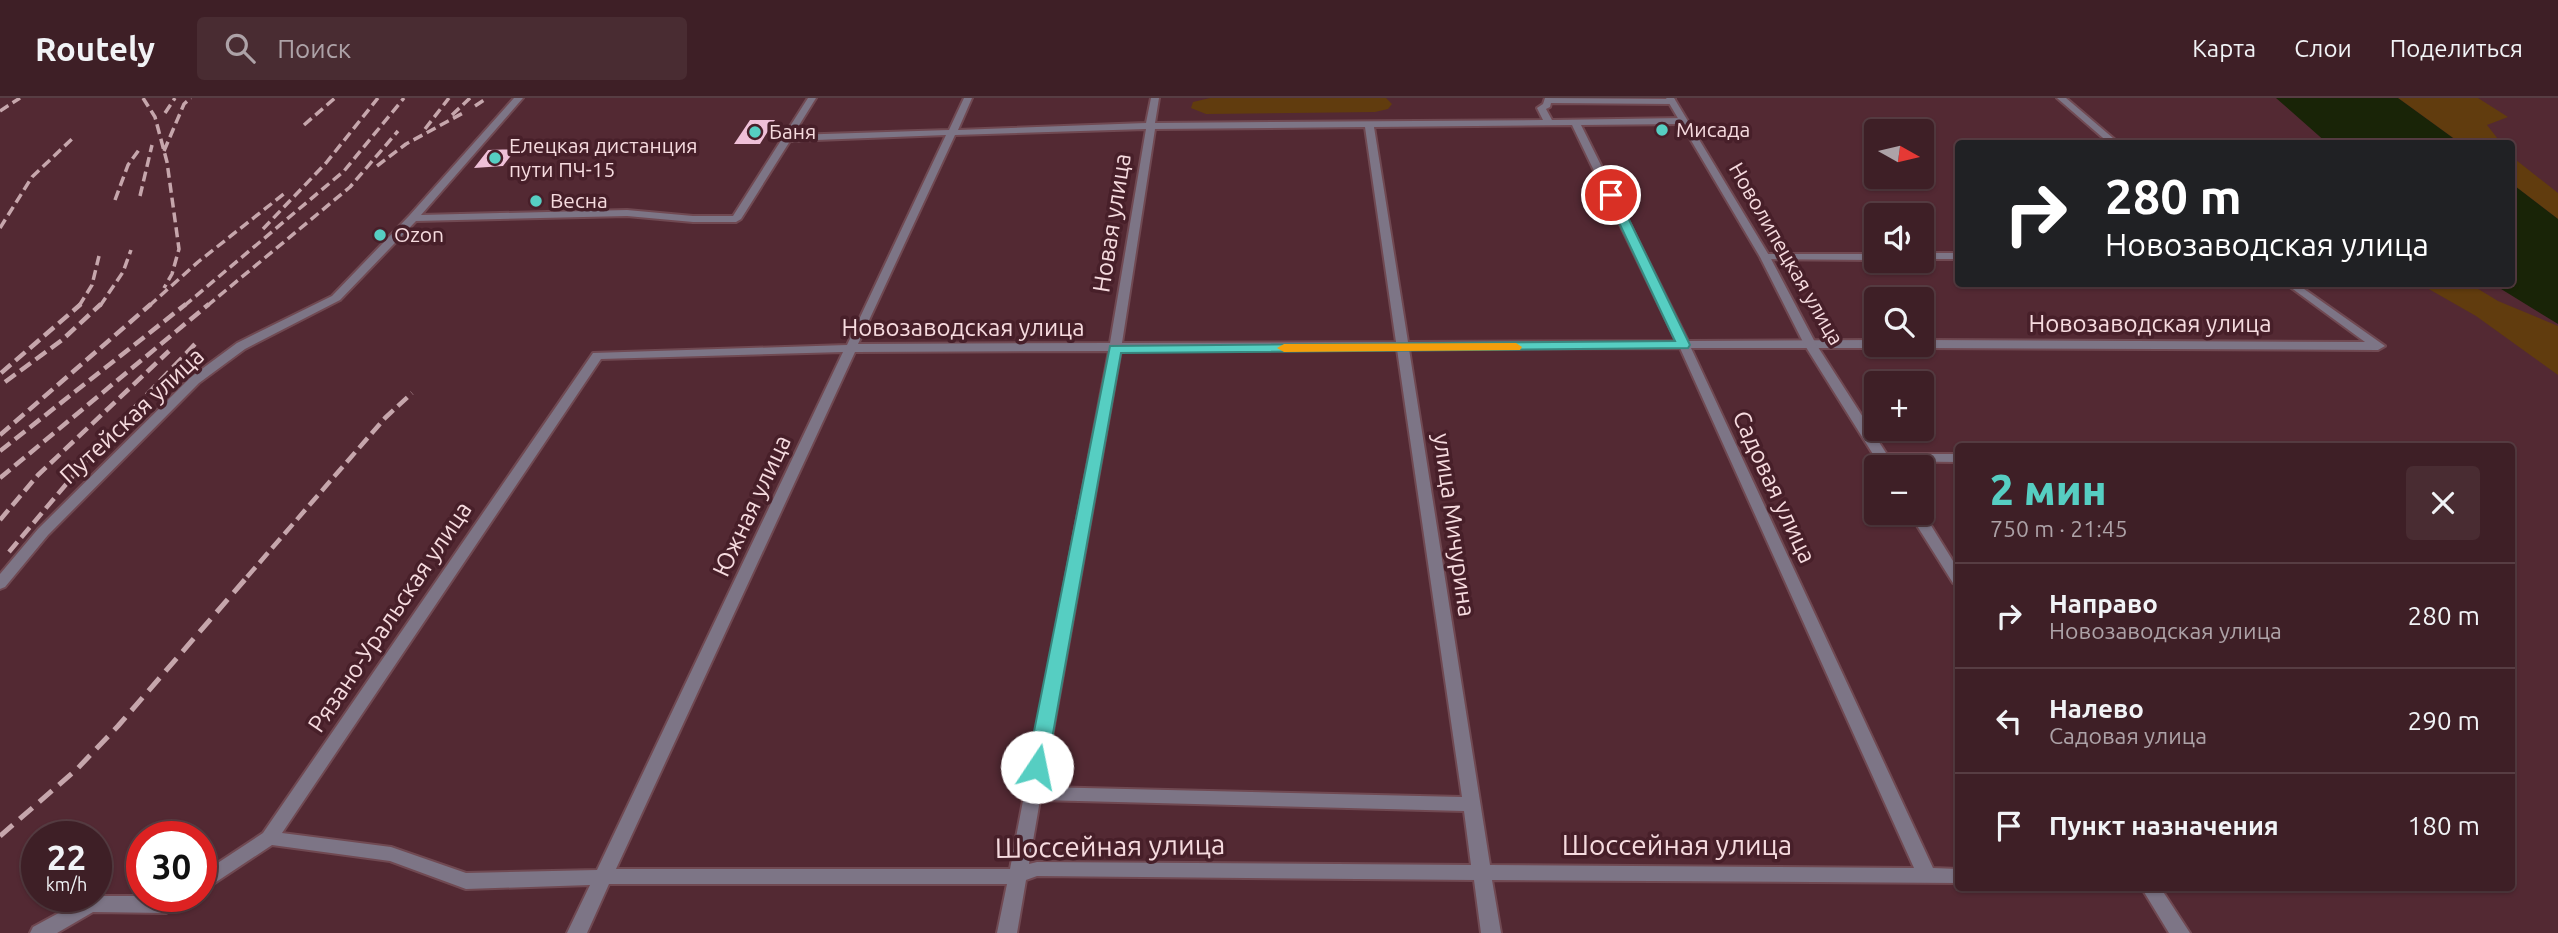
<!DOCTYPE html>
<html lang="ru">
<meta charset="utf-8">
<style>
:root{--surface:#3e1f26;--page:#492c32;--text:#f1f3f6;--muted:#ada2a7;--line:#573d43;--accent:#56cec2}
body{margin:0;font-family:Ubuntu,sans-serif;background:var(--page);color:var(--text);height:100vh;display:flex;flex-direction:column;font-size:26px;white-space:nowrap}
*{box-sizing:border-box;margin:0}
p{font-size:23px;color:var(--muted)}
.icon{flex:none;width:38px;height:38px;fill:none;stroke:currentColor;stroke-width:2;stroke-linecap:round;stroke-linejoin:round}
.map{position:relative;flex:1;overflow:hidden}
.sheet{position:absolute;left:1955px;top:345px;width:560px;height:448px;display:flex;flex-direction:column;background:var(--surface);border-radius:7px;box-shadow:0 2px 5px #0004,0 0 0 2px var(--line)}
.sheet>*{flex:none}
.guide{position:absolute;left:1955px;top:42px;width:560px;height:147px;border-radius:7px;box-shadow:0 2px 5px #0004,0 0 0 2px var(--line);background:#202124;color:#fff;overflow:hidden}
.needle{width:46px;rotate:98deg}
.fabs{position:absolute;left:1864px;top:21px;display:grid;gap:14px}
.fabs a{display:grid;place-items:center;width:70px;height:70px;border-radius:7px;background:var(--surface);box-shadow:0 2px 5px #0004,0 0 0 2px var(--line);font-size:35px}
.speed{position:absolute;left:21px;top:723px;display:flex;gap:14px;font-size:35px;font-weight:700;text-align:center}
.speed>*{display:grid;place-content:center;width:91px;height:91px;border-radius:50%;background:var(--surface);box-shadow:0 2px 5px #0004,0 0 0 2px var(--line);line-height:1}
.speed small{font-size:18px;font-weight:400}
.speed .limit{border:10px solid #d22;background:#fff;color:#111}
.pin{position:absolute;display:grid;place-items:center;width:60px;height:60px;color:#fff;margin:-30px;border:4px solid #fff;border-radius:50%;box-shadow:0 2px 7px #0007}
.me{position:absolute;width:77px;margin:-38px;rotate:11deg;stroke-linejoin:round;filter:drop-shadow(0 0 5px #0008)}
.turn{display:flex;align-items:center;gap:24px;height:147px;padding:0 35px;font-size:32px}
.turn .icon{width:91px;height:91px;stroke-width:2.5}
.turn b{display:block;font-size:49px;line-height:60px}
.round{display:grid;place-items:center;flex:none;width:74px;height:74px;border-radius:7px;background:var(--page)}
.head{display:flex;align-items:center;justify-content:space-between;height:119px;padding:0 35px}
h1{font-size:42px;font-weight:800;line-height:52px;color:var(--accent)}
ul{padding:0;list-style:none}
li{display:flex;align-items:center;gap:21px;height:105px;padding:0 35px;border-top:2px solid var(--line)}
li div{flex:1}
li b{display:block;font-size:26px}
li em{font-style:normal}
header{display:flex;align-items:center;gap:42px;box-sizing:border-box;height:98px;padding:0 35px;background:var(--surface);border-bottom:2px solid var(--line)}
header strong{font-size:33px}
nav{display:flex;gap:38px;margin-inline-start:auto;font-size:24px}
.search{width:490px;height:63px;background:var(--page);display:flex;align-items:center;gap:18px;box-sizing:border-box;padding:0 24px;border-radius:7px;color:var(--muted);font-size:26px}
.map>svg:first-child{display:block}
.green{fill:#613c0e}
.water{fill:#192407}
.building{fill:#efc0d8}
.lines{fill:none;stroke-linecap:round;stroke-linejoin:round}
.minor-casing{stroke:#704952;stroke-width:4}
.tertiary-casing{stroke:#704952;stroke-width:4}
.minor{fill:#7d7586;fill-rule:evenodd}
.tertiary{fill:#7d7586;fill-rule:evenodd}
.rail-far2{stroke:#c6a6ac;stroke-width:3.5;stroke-dasharray:10 5;stroke-linecap:butt}
.rail-far1{stroke:#c6a6ac;stroke-width:4.5;stroke-dasharray:13 6;stroke-linecap:butt}
.rail{stroke:#c6a6ac;stroke-width:5;stroke-dasharray:17 9;stroke-linecap:butt}
.route{fill:#56cec2;stroke:#38867e;stroke-width:2}
.slow{fill:#f59e0b}
.poi-dot{fill:#56cec2;stroke:#471f29;stroke-width:2.5}
.labels{text-anchor:middle;stroke-width:7;stroke-linejoin:round;paint-order:stroke}
.far-poi-label{font-size:21px;fill:#f6dbdf;stroke:#471f29;text-anchor:start}
.far-street-label{font-size:21px;fill:#f6dbdf;stroke:#471f29}
.street-label{font-size:24px;fill:#f6dbdf;stroke:#471f29}
.near-street-label{font-size:28px;fill:#f6dbdf;stroke:#471f29}
</style>
<header>
<strong>Routely</strong>
<div class="search"><svg class="icon" aria-label="search" viewBox="0 0 24 24"><circle cx="10" cy="10" r="6"/><path d="M15 15l6 6"/></svg>Поиск</div>
<nav><a>Карта</a><a>Слои</a><a>Поделиться</a></nav>
</header>
<div class="map">
<svg width="2558" height="835" viewBox="0 0 2558 835">
<rect width="100%" height="100%" fill="#532933"/>
<path class="green" d="M1210,0H1386L1392,6L1388,11L1375,14L1206,16L1191,10L1193,4Z
M2398,0H2478L2508,19L2487,27L2501,45H2460Z
M2511,58L2558,95V121L2511,85Z
M2420,186H2470L2498,203L2558,228V277L2476,218Z"/>
<path class="water" d="M2276,0H2398L2460,45H2327Z
M2511,85L2558,121V226L2493,186H2511Z"/>
<path class="building" d="M750,22H775L760,46H734Z
M516,51L503,68L474,70L488,52Z"/>
<g class="lines">
<g class="minor-casing">
<path id="minor" d="M514,0H523L421,117L627,112L693,118H733L808,0H816L793,37L949,32L964,0H972L958,32L1146,25L1151,0H1159L1155,25L1543,22L1537,10L1543,6L1545,0L1675,1V5L1672,6L1551,5L1550,9L1546,11L1552,22L1683,20L1687,23L1683,26L1581,27L1688,243L1876,242V247H1881L1876,250H1691L1933,770L1958,771V785L1492,782L1501,835H1481L1474,782L1037,778L1026,782L1017,835H997L1007,786H609L587,835H567L590,787L466,791L390,763L272,747L201,794V776L263,735L593,255L847,247L946,37L790,43L741,121L736,124H693L627,118L416,123L340,202L245,251L199,285L48,437L5,489L0,491V476L38,431L191,279L237,245L332,198L409,118ZM1572,27L1676,243L1408,244L1374,29ZM1365,29L1396,244L1122,245L1155,31ZM1146,31L1110,245L858,246L955,37ZM1680,250L1914,770L1490,767L1409,251ZM1397,251L1462,699L1043,689L1121,252ZM1109,253L1010,771H616L855,254ZM843,254L597,772L466,775L391,749L282,735L601,261ZM1040,702L1464,713L1471,767L1037,764L1029,766Z
M2057,0H2066L2120,46H2110Z
M1922,155H1958V161H1922Z
M1765,156H1876V162L1761,161V157Z
M2286,186H2297L2385,248L2378,252L1922,250L1917,247H1922V242L2365,244Z
M1882,356H1958V364L1877,363L1875,360L1877,357Z
M90,798H190L188,803L166,815L93,814L57,835H30L33,829Z"/>
</g>
<g class="tertiary-casing">
<path id="tertiary" d="M1666,0H1674L1770,159L1816,246L1895,369H1881L1804,246L1760,159Z
M1922,413L1958,471V487L1953,485L1909,415H1922Z
M2141,789H2160L2190,835H2169Z"/>
</g>
<use href="#minor" class="minor"/>
<use href="#tertiary" class="tertiary"/>
<path class="rail-far2" d="M143,0L155,19L167,64L179,151L172,176L164,190
M475,8L487,0
M0,13L20,0
M165,15L175,0
M452,17L470,0
M304,27L335,0
M425,31L449,0
M164,53L184,6L191,0
M377,68L406,46L463,15
M140,98L152,47
M115,102L128,67L141,49
M0,130L32,79L74,39
M263,131L326,65L378,0
M79,208L92,187L99,158
M100,208L123,174L131,152
M149,208L198,164L285,95
M184,208L344,73L404,0
M207,208L350,89L398,33"/>
<path class="rail-far1" d="M1,275L81,206
M5,284L62,242L101,206
M0,337L151,206
M0,353L186,206
M0,380L209,206
M0,422L38,377L169,253
M9,454L100,346L197,244
M247,479L385,320L412,295"/>
<path class="rail" d="M0,738L77,671L118,628L248,478"/>
</g>
<path class="route" d="M1607,95L1617,97L1690,247L1688,250L1121,255L1047,669L1044,674L1037,676L1030,674L1027,669L1110,248L1675,243L1606,97Z"/>
<path class="slow" d="M1516,245L1522,249L1520,252L1284,254L1277,250L1284,246Z"/>
<g class="poi-dot">
<circle cx="1662" cy="32" r="7"/>
<circle cx="755" cy="34" r="7"/>
<circle cx="495" cy="60" r="7"/>
<circle cx="536" cy="103" r="7"/>
<circle cx="380" cy="137" r="7"/>
</g>
<g class="labels">
<g class="far-poi-label">
<text x="1676" y="39">Мисада</text>
<text x="769" y="41">Баня</text>
<text x="509" y="55">Елецкая дистанция<tspan x="509" dy="24">пути ПЧ-15</tspan></text>
<text x="550" y="110">Весна</text>
<text x="394" y="144">Ozon</text>
</g>
<g class="far-street-label">
<text transform="translate(1786 156) rotate(60)" y="7">Новолипецкая улица</text>
</g>
<g class="street-label">
<text transform="translate(1112 125) rotate(-81)" y="8">Новая улица</text>
<text x="2150" y="234">Новозаводская улица</text>
<text x="963" y="238">Новозаводская улица</text>
<text transform="translate(132 318) rotate(-43)" y="8">Путейская улица</text>
<text transform="translate(1774 389) rotate(65)" y="8">Садовая улица</text>
<text transform="translate(752 408) rotate(-65)" y="8">Южная улица</text>
<text transform="translate(1454 427) rotate(82)" y="8">улица Мичурина</text>
<text transform="translate(390 519) rotate(-56)" y="8">Рязано-Уральская улица</text>
</g>
<g class="near-street-label">
<text x="1677" y="757">Шоссейная улица</text>
<text transform="translate(1110 748) rotate(-1)" y="10">Шоссейная улица</text>
</g>
</g>
</svg>
<div class="fabs">
<a><svg class="needle" viewBox="-14 -14 28 28"><path d="M0-13l5 13h-10z" fill="#e53935"/><path d="M0 13l5-13h-10z" fill="#ada2a7"/></svg></a>
<a><svg class="icon" aria-label="sound" viewBox="0 0 24 24"><path d="M4 9h4l5-4v14l-5-4H4zM17 9q2 3 0 6"/></svg></a>
<a><svg class="icon" aria-label="search" viewBox="0 0 24 24"><circle cx="10" cy="10" r="6"/><path d="M15 15l6 6"/></svg></a>
<a>+</a>
<a>−</a>
</div>
<div class="speed"><div>22<small>km/h</small></div><div class="limit">30</div></div>
<div class="pin" style="left:1611px;top:97px;background:#d93025"><svg class="icon" aria-label="arrive" viewBox="0 0 24 24"><path d="M6 21V4h12l-3 4 3 4H6"/></svg></div>
<svg class="me" style="left:1037px;top:669px" viewBox="-20 -20 40 40"><circle r="19" fill="#fff"/><path d="M0-13L10 11 0 6-10 11z" fill="#56cec2"/></svg>
<div class="guide">
<div class="turn"><svg class="icon" aria-label="right" viewBox="0 0 24 24"><path d="M7 20v-9h11M14 6l5 5-5 5"/></svg><div><b>280 m</b>Новозаводская улица</div></div>
</div>
<section class="sheet">
<div class="head"><div><h1>2 мин</h1><p>750 m · 21:45</p></div><a class="round"><svg class="icon" aria-label="close" viewBox="0 0 24 24"><path d="M6 6l12 12M18 6L6 18"/></svg></a></div>
<ul>
<li><svg class="icon" aria-label="right" viewBox="0 0 24 24"><path d="M7 20v-9h11M14 6l5 5-5 5"/></svg><div><b>Направо</b><p>Новозаводская улица</p></div><em>280 m</em></li>
<li><svg class="icon" aria-label="left" viewBox="0 0 24 24"><path d="M17 20v-9H6M10 6l-5 5 5 5"/></svg><div><b>Налево</b><p>Садовая улица</p></div><em>290 m</em></li>
<li><svg class="icon" aria-label="arrive" viewBox="0 0 24 24"><path d="M6 21V4h12l-3 4 3 4H6"/></svg><div><b>Пункт назначения</b></div><em>180 m</em></li>
</ul>
</section>
</div>
